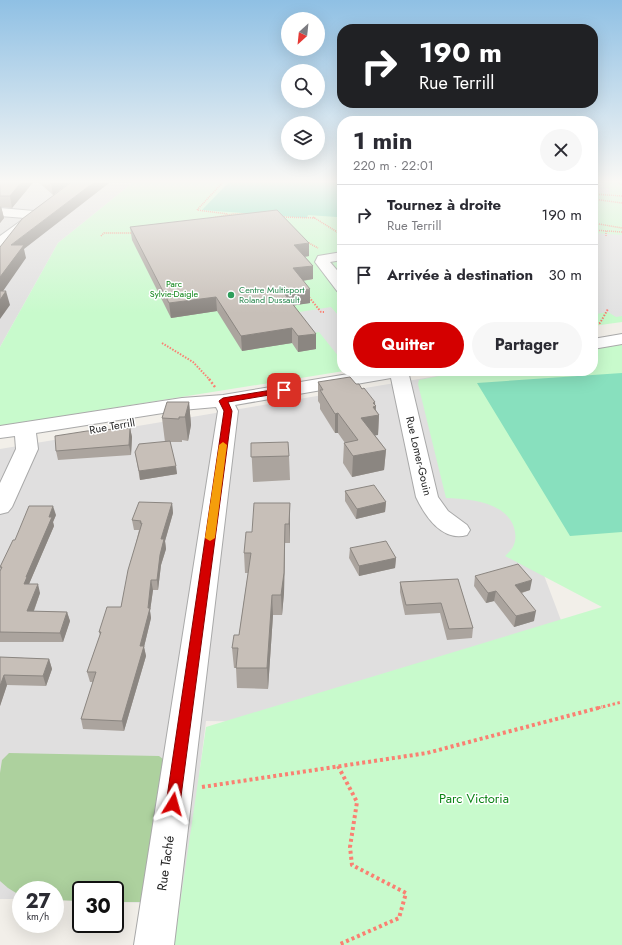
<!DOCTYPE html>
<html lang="fr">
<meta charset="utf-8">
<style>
:root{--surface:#fff;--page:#f7f7f7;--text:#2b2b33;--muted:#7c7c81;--line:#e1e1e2;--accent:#d40000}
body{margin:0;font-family:Jost,sans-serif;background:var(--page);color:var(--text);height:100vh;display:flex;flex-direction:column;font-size:15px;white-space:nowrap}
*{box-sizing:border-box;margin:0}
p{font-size:13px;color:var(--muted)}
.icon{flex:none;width:22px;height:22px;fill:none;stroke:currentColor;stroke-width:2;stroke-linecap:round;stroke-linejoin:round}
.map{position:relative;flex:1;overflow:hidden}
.drawer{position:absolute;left:337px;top:116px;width:261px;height:260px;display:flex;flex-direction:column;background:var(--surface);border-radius:16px;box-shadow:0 4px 16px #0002}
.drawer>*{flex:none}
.banner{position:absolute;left:337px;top:24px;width:261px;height:84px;border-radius:16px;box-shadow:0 4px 16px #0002;background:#202124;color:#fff;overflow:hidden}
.needle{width:26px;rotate:207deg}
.tools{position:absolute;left:281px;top:12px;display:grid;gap:8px}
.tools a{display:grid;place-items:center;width:44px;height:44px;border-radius:50%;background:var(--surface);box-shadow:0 4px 16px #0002;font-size:20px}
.speed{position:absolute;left:12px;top:881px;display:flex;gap:8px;font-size:20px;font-weight:700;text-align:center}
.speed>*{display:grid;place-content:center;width:52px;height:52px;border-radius:50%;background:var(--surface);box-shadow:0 4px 16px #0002;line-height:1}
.speed small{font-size:10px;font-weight:400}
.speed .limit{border:2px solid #111;border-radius:6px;background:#fff;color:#111}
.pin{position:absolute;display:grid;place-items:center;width:34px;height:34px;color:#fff;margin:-17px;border-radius:8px;box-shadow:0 2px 6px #0006}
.me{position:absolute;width:44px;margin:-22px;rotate:8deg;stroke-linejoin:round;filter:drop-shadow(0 0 3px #0008)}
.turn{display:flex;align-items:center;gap:14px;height:84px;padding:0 16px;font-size:18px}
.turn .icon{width:52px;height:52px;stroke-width:2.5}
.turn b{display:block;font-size:28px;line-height:34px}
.round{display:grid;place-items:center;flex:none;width:42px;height:42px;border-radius:21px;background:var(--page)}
.head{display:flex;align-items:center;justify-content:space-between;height:68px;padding:0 16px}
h1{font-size:24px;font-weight:700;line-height:30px}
.button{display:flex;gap:8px;margin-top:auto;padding:8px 16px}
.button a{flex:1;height:46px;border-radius:24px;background:var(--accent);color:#fff;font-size:16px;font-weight:700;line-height:46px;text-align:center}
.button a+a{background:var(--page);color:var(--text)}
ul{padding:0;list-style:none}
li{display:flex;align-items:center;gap:12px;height:60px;padding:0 16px;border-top:1px solid var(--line)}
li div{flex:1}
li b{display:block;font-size:15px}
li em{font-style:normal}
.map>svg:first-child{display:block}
.residential{fill:#e0dfdf}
.forest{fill:#add19e}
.park{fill:#c8facc}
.pitch{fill:#88e0be}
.parking{fill:#e2e2e2}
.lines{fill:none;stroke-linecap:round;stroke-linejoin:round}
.minor-casing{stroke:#a9a9a9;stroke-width:2}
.path-far4{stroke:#fa8072;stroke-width:1.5;stroke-dasharray:1 1;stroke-linecap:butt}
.path-far3{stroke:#fa8072;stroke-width:2;stroke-dasharray:1.5 1.5;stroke-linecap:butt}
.path-far2{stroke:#fa8072;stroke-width:2.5;stroke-dasharray:2 2;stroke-linecap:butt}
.path-far1{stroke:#fa8072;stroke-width:3;stroke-dasharray:2.5 2.5;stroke-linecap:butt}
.path{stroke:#fa8072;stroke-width:4;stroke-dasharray:3 3;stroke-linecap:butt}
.minor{fill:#fff;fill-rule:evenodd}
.wall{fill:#aba49e}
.shaded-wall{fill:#8b8681}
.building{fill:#c7bfb8;stroke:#8b8681}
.route{fill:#d40000;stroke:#8a0000}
.slow{fill:#f59e0b}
.leisure-dot{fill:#2e9e5b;stroke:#fff;stroke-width:1.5}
.labels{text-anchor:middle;stroke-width:3;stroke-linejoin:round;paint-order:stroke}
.far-park-label{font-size:9px;fill:#0c8416;stroke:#fff}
.far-leisure-label{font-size:9px;fill:#27864d;stroke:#fff;text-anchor:start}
.street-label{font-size:11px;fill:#222;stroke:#fff}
.near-park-label{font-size:13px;fill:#0c8416;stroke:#fff}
.near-street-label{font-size:13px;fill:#222;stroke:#fff}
</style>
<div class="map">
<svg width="622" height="945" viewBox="0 0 622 945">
<rect width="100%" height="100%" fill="#f2efe9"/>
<path class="residential" d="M0,180H136L58,243L0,347Z
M467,371L565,631L278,722L206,721L183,904L115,902V890H81V901L55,900V890H21V899H0V449Z"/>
<path class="forest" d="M9,753L159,756L163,759L141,902H115V890H81V901L55,900V890H21V896L8,888L0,881V773L2,760Z"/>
<path class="park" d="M136,180H342V371H344L0,426V347L58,243Z
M593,180L622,182V322L593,326Z
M622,344V945H174L206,727L602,607L505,556C512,550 517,543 515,532C510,502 470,499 446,498L418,384L419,380L464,371H593V349Z"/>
<path class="pitch" d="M231,180H342V209L337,217L308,215L307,218L202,210Z
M622,373V532L570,536L477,383Z"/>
<path class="parking" d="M603,180L605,187H597L609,188L610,194L593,192V180Z
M593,233L622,235V316L616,317L608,312L596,314L593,312Z
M331,307L338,315H342V357H339L319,332L309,334L293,313Z"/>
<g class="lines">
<g class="minor-casing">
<path id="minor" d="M76,180H89L5,245L0,246V236L25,218L0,216V208L34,211Z
M342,252V260L330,262L342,276V293L337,291L315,262L318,256Z
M622,334V344L593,349V339Z
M366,371H408L438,497L448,511L467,525L470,530L467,535C442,542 425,516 416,497L391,378L235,405L238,411L174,945H134L218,411L216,407L182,410L36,433L38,449L12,507L8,512L0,514V483L16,449L15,436L0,438V426L182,398L223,395Z"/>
</g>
<path class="path-far4" d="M225,180L197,210L228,214
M614,180L622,185
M593,194L622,196
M593,199L622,203
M280,217L316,218
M313,217L342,235
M211,218L233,214H247
M593,223L622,228
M593,230L622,232
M606,231V237
M101,236L104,233H133
M307,242L318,248"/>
<path class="path-far3" d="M309,297L321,312H324
M593,324L600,323L608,309
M162,343L193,362L210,380"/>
<path class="path-far2" d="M209,379L215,387"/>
<path class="path-far1" d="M598,708L622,702"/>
<path class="path" d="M338,766L357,802L350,847L352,865L406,893L399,918L338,945
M202,787L427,753L602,707"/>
<use href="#minor" class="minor"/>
</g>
<path class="wall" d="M0,180H35L12,208L1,207L4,218L0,223Z
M36,180H73L53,195Z
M130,227L309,256L305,257L313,266V279L303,281L310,303L294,305L316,349L298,352L292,343L242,351L217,311L171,318L132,240Z
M318,382L356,384L362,389L375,402L376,410L379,415L378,435H375L386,450L384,470L352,477L343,463L344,443H345L338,433H335L320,409V404L318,401Z
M189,402L191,425L188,441L182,440V442H170L177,474L140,480L135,452L165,442L162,418Z
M130,428L132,437L131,455L58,460L56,451Z
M251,443L289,456L290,480L253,482Z
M345,491L386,502L385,512L356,519L345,501Z
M172,503L173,513L165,541L166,549L161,565L158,590H153L150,611L151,618L144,647L146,656L124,731L83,729L81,719L93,682H90L87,672L100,635L99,632L121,607L139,530H134L132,520Z
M290,503V543H285L284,593L282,615H273L268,689L237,688L236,668H234L232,648L239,635L248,573H245L244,553L252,532Z
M56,515L53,522L54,526L29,584L40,593L34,611L67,612L70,621L63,642H0V571L1,570L0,567L15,540Z
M350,548L396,558L395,568L359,576L349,558Z
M475,576L530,590L522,593L534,621L514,627L494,601L486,603L474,586Z
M458,579L473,628L472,638L447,640L440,613L405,615L400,592V582Z
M0,657L49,659L52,669L46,686L7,685L0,706Z"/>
<path class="shaded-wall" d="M23,180H35L12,208L10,196Z
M56,180H73L53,195L51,184Z
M97,180H113L24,249L26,258L1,294L6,291L10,305L0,319V277L11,245Z
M1,206L4,218L0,223V207Z
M309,243V256L294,258V245Z
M313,266V279L293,282V268Z
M310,289V303L284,307V293Z
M216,297L217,311L171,318L169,303Z
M292,328V343L242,351L241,336Z
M316,334V349L298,352V336Z
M189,402L191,425L188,441L185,417Z
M375,402V406H376L375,416L379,415L378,435L360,438L361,418L373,403Z
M338,413V433H335V414Z
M130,428L132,437L131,455L129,445Z
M386,450L384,470L352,477L353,456Z
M176,466L177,474L140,480L139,471Z
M386,502L385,512L356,519L357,509Z
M172,503L173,513L165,541L166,549L161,565L158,590L157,580L161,539Z
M290,503V543L289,524Z
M53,506L56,515L53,522L54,526L29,584H24L26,577Z
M285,524V543L284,593L282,615L281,595Z
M396,558L395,568L359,576V566Z
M151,580L153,590L150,611L151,618L144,647L146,656L124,731L122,721L140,646L148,608Z
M532,580L530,590L513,595L515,585Z
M38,584L40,593L30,621L27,611Z
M496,591L494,601L486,603L488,593Z
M272,595L273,615L268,689L267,668Z
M536,611L534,621L514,627L516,616Z
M67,612L70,621L63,642L60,633Z
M49,659L52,669L46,686L43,676Z
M4,675L7,685L0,706V686Z"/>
<path class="building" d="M0,180H23L10,196H0Z
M48,180H56L51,184Z
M74,180H97L11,245H24L0,277V247L22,219Z
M277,210L309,243L294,245L313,266L293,268L310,289L284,293L316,334L298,336L292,328L241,336L216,297L169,303L130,227Z
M0,291H6L0,300Z
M350,377L356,384H359L362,389L364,388L375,402L373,403L376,406L373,407L379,415L361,418L386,450L353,456L344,443L358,440L338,413L335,414L320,390H323L318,382Z
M167,402H189L185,417H179V419L162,418Z
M130,428L129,445L56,451L55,436L87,431Z
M170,441L176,466L139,471L135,452L139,444Z
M288,442L289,456L251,457V443Z
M374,485L386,502L357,509L345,491Z
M139,502L172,503L161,539H164L160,555L157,580H151L148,608H150L140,646H144L122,721L81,719L96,672H87L101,632H99L107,607H121L128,570L142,523H140L141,521L132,520Z
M254,503H290L289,524H285L284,573L281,595H272L267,668H236L238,648H232L234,635H239L251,553H244L246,532H252Z
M29,506H53L49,517H52L26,577H27L24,584H38L27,611L67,612L60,633L0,632V571L2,567H0L13,540H15Z
M386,541L396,558L359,566L350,548Z
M518,564L532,580L515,585L536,611L516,616L496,591L488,593L475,576Z
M458,579L473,628L449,629L441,603L406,605L400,582Z
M0,657L49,659L43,676L4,675L0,686Z"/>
<linearGradient id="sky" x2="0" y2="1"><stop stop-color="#8fc0e4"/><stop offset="0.58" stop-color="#f9f8f5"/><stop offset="1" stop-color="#f9f8f5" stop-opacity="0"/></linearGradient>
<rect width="622" height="313" fill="url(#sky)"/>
<path class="route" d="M284,388L287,389V392L228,402L232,411L180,804L178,808L173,810L168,808L166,804L224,411L219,401L223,398Z"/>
<path class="slow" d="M223,442L227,445L215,538L210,541L205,538L219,445Z"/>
<circle class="leisure-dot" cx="231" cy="295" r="4"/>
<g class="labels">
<g class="far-park-label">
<text x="174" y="287">Parc<tspan x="174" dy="10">Sylvie-Daigle</tspan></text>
</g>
<g class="far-leisure-label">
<text x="239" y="293">Centre Multisport<tspan x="239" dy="10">Roland Dussault</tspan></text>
</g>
<g class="street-label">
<text transform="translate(112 426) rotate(-10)" y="4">Rue Terrill</text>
<text transform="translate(419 456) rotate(77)" y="4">Rue Lomer-Gouin</text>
</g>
<g class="near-park-label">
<text x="474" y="803">Parc Victoria</text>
</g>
<g class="near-street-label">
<text transform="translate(165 863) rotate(-82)" y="5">Rue Taché</text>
</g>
</g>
</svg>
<div class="tools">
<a><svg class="needle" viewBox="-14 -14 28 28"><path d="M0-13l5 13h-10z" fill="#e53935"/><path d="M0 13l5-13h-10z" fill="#7c7c81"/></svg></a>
<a><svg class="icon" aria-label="search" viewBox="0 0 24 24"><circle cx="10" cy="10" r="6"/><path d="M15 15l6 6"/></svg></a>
<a><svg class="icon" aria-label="layers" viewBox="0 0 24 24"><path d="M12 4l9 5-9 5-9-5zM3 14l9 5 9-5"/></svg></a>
</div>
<div class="speed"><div>27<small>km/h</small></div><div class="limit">30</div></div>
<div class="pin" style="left:284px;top:390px;background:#d93025"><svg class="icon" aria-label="arrive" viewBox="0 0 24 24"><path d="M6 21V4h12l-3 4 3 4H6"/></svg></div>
<svg class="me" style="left:173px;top:804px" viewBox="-20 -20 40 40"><path d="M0-17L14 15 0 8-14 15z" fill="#d40000" stroke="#fff" stroke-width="4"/></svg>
<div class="banner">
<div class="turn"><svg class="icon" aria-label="right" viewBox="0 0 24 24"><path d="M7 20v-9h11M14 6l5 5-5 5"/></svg><div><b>190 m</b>Rue Terrill</div></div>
</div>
<section class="drawer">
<div class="head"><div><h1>1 min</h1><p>220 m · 22:01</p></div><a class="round"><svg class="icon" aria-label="close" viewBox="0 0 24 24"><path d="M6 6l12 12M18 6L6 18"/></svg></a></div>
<ul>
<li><svg class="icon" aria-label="right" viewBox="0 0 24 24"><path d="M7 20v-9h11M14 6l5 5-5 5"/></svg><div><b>Tournez à droite</b><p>Rue Terrill</p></div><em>190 m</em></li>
<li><svg class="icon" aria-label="arrive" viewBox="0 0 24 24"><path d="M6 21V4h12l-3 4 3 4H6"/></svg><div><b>Arrivée à destination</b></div><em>30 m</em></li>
</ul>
<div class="button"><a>Quitter</a><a>Partager</a></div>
</section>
</div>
